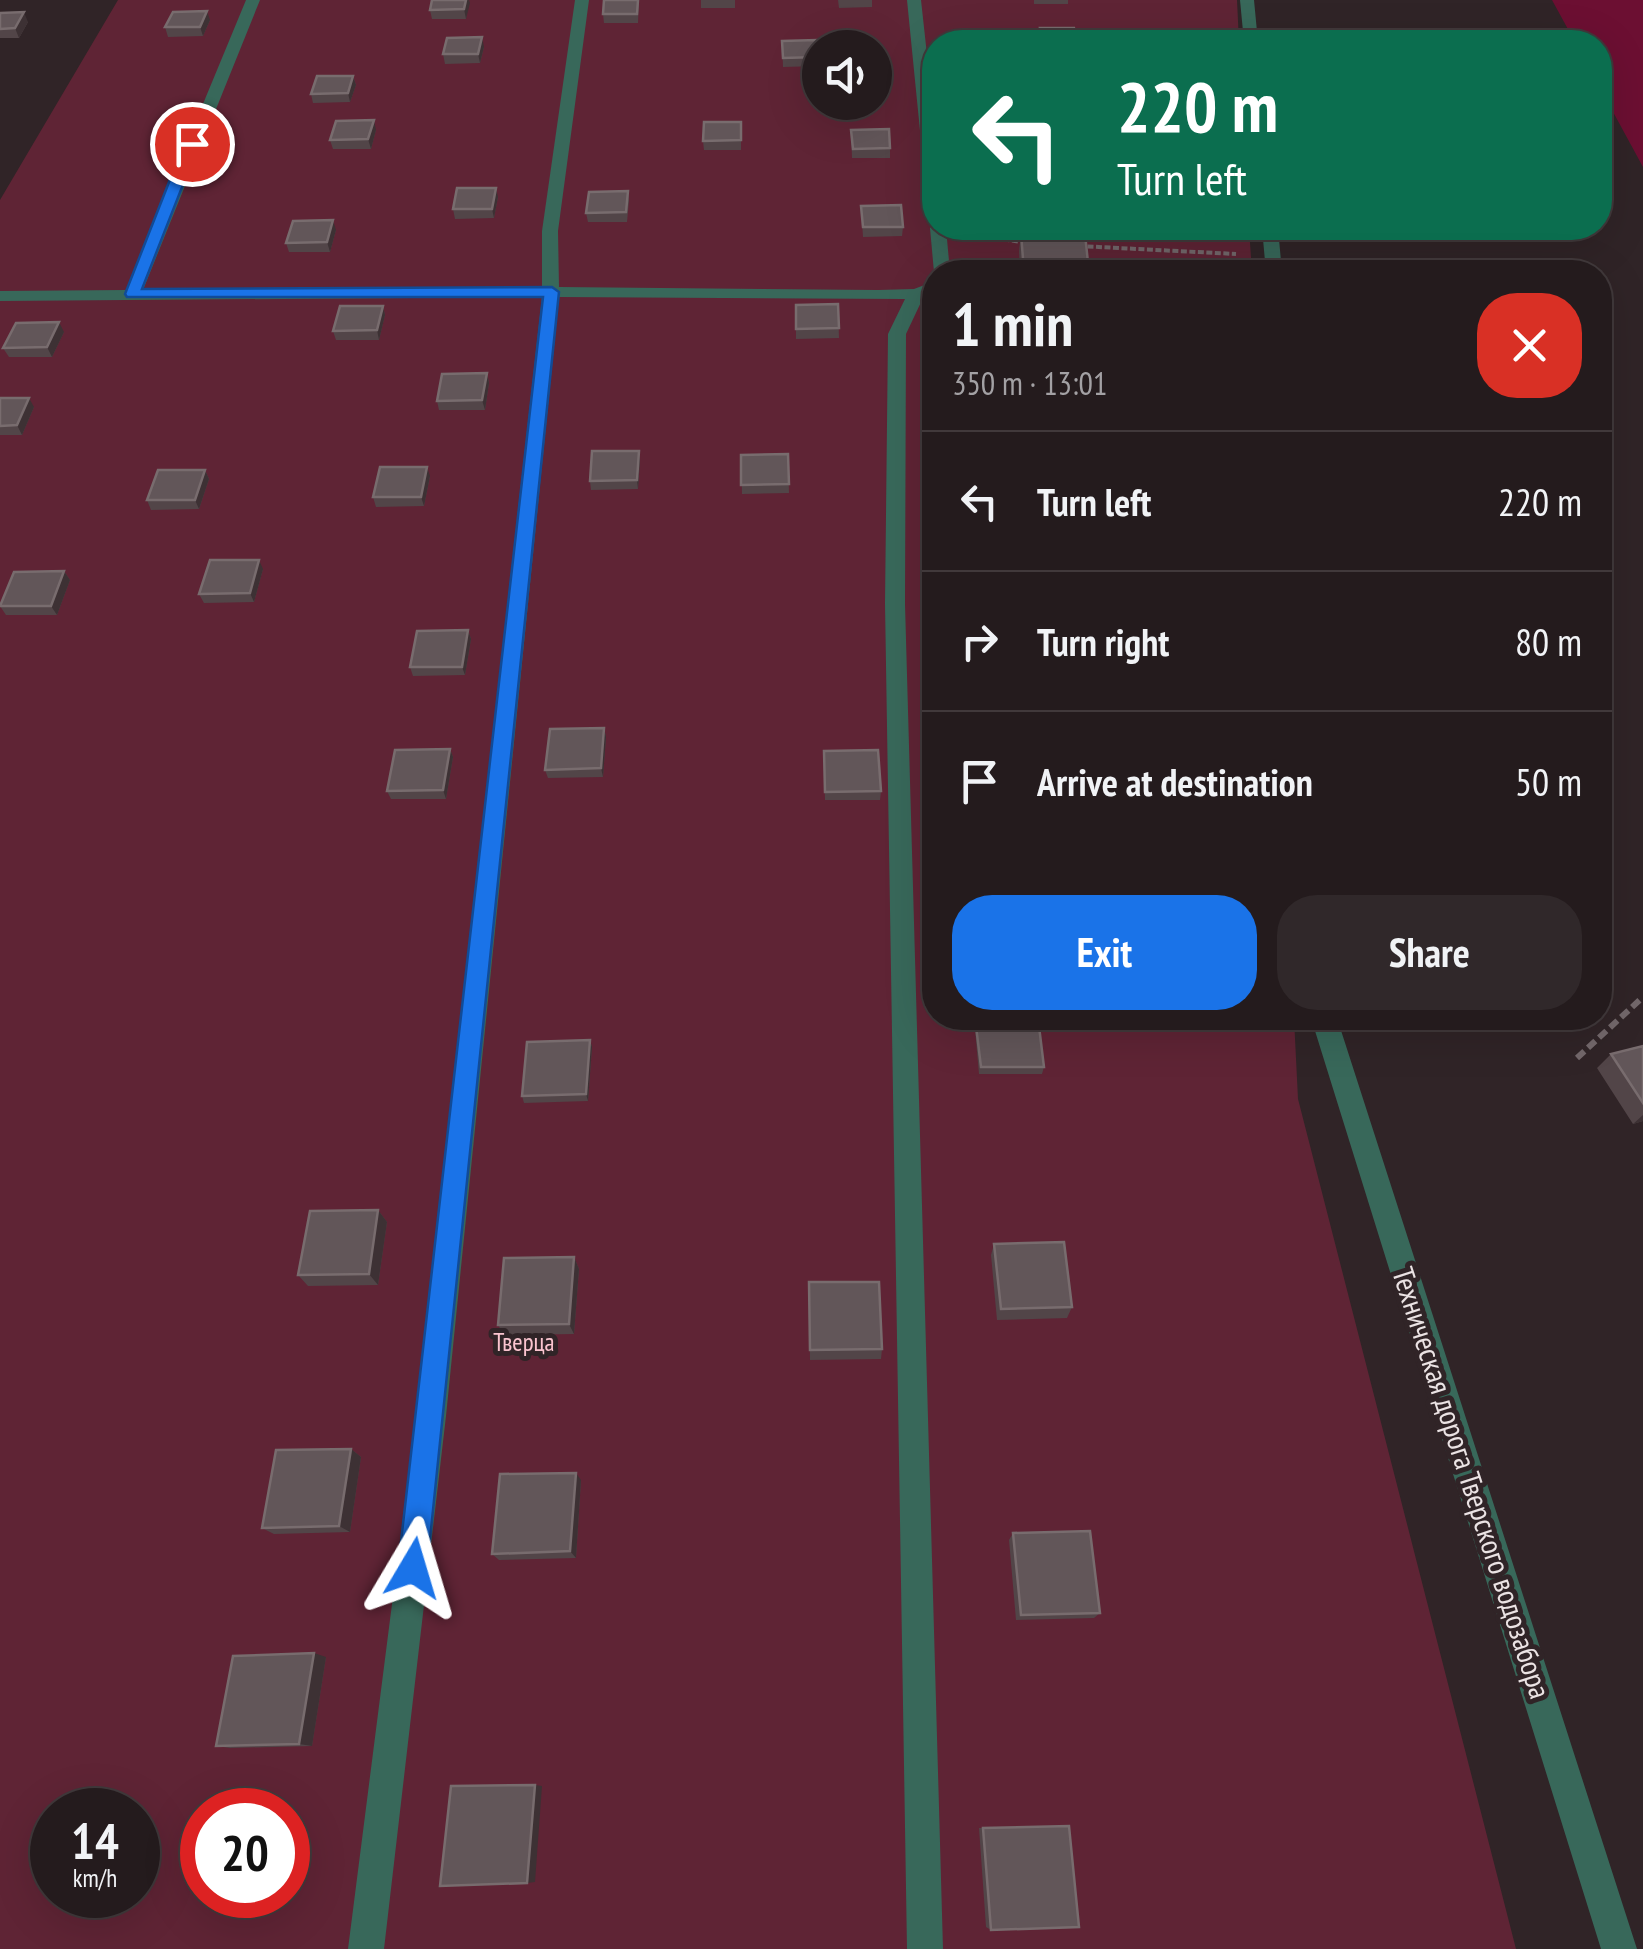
<!DOCTYPE html>
<meta charset="utf-8">
<style>
:root{--surface:#241b1d;--page:#30282a;--text:#f1f3f6;--muted:#a3a1a4;--line:#41393b;--accent:#1a73e8}
body{margin:0;font-family:"PT Sans Narrow",sans-serif;background:var(--page);color:var(--text);height:100vh;display:flex;flex-direction:column;font-size:38px;white-space:nowrap}
*{box-sizing:border-box;margin:0}
p{font-size:32px;color:var(--muted)}
.icon{flex:none;width:55px;height:55px;fill:none;stroke:currentColor;stroke-width:2;stroke-linecap:round;stroke-linejoin:round}
.map{position:relative;flex:1;overflow:hidden}
.sheet{position:absolute;left:922px;top:260px;width:690px;height:770px;display:flex;flex-direction:column;background:var(--surface);border-radius:40px;box-shadow:0 10px 40px #0002,0 0 0 2px var(--line)}
.sheet>*{flex:none}
.banner{position:absolute;left:922px;top:30px;width:690px;height:210px;border-radius:40px;box-shadow:0 10px 40px #0002,0 0 0 2px var(--line);background:#0b6e4f;color:#fff;overflow:hidden}
.tools{position:absolute;left:802px;top:30px;display:grid;gap:20px}
.tools a{display:grid;place-items:center;width:90px;height:90px;border-radius:50%;background:var(--surface);box-shadow:0 10px 40px #0002,0 0 0 2px var(--line);font-size:50px}
.speed{position:absolute;left:30px;top:1788px;display:flex;gap:20px;font-size:50px;font-weight:700;text-align:center}
.speed>*{display:grid;place-content:center;width:130px;height:130px;border-radius:50%;background:var(--surface);box-shadow:0 10px 40px #0002,0 0 0 2px var(--line);line-height:1}
.speed small{font-size:25px;font-weight:400}
.speed .limit{border:15px solid #d22;background:#fff;color:#111}
.pin{position:absolute;display:grid;place-items:center;width:85px;height:85px;color:#fff;margin:-42px;border:5px solid #fff;border-radius:50%;box-shadow:0 2px 10px #0007}
.me{position:absolute;width:110px;margin:-55px;rotate:7deg;stroke-linejoin:round;filter:drop-shadow(0 0 8px #0008)}
.turn{display:flex;align-items:center;gap:35px;height:210px;padding:0 30px;font-size:45px}
.turn .icon{width:130px;height:130px;stroke-width:2.5}
.turn b{display:block;font-size:70px;line-height:85px}
.round{display:grid;place-items:center;flex:none;width:105px;height:105px;border-radius:40px;background:var(--page)}
.overview{display:flex;align-items:center;justify-content:space-between;height:170px;padding:0 30px}
h1{font-size:60px;font-weight:700;line-height:75px}
.button{display:flex;gap:20px;margin-top:auto;padding:20px 30px}
.button a{flex:1;height:115px;border-radius:40px;background:var(--accent);color:#fff;font-size:40px;font-weight:700;line-height:115px;text-align:center}
.button a+a{background:var(--page);color:var(--text)}
ul{padding:0;list-style:none}
li{display:flex;align-items:center;gap:30px;height:140px;padding:0 30px;border-top:2px solid var(--line)}
li div{flex:1}
li b{display:block;font-size:38px}
li em{font-style:normal}
.map>svg:first-child{display:block}
.green{fill:#5f2435;fill-rule:evenodd}
.water{fill:#6c0f32}
.lines{fill:none;stroke-linecap:round;stroke-linejoin:round}
.path-far1{stroke:#73686b;stroke-width:4;stroke-dasharray:6 2.5;stroke-linecap:butt}
.path{stroke:#73686b;stroke-width:6;stroke-dasharray:10 5;stroke-linecap:butt}
.lane{fill:#38685a;fill-rule:evenodd}
.wall{fill:#524548}
.shaded-wall{fill:#3d3134}
.building{fill:#625659;stroke:#786c6e;stroke-width:2.5}
.route{fill:#1a73e8;stroke:#114b97;stroke-width:2.5}
.labels{text-anchor:middle;stroke-width:10;stroke-linejoin:round;paint-order:stroke}
.park-label{font-size:25px;fill:#fac4cf;stroke:#302427}
.near-street-label{font-size:30px;fill:#ebe3e4;stroke:#302427}
</style>
<div class="map">
<svg width="1643" height="1949" viewBox="0 0 1643 1949">
<rect width="100%" height="100%" fill="#302427"/>
<path class="green" d="M118,0H1237L1239,42H935V228H1249L1252,272H935V1018H1294L1298,1099L1516,1949H0V200ZM820,48H875V102H820ZM52,1810H138V1895H52ZM202,1810H288V1895H202Z"/>
<path class="water" d="M1552,0H1643V167L1600,88V42H1575Z"/>
<g class="lines">
<path class="path-far1" d="M970,234L1027,243
M1079,246L1236,254"/>
<path class="path" d="M1577,1058L1643,997"/>
<path class="lane" d="M246,0H260L143,290L542,287V231L575,0H589L558,231L559,287L878,290L914,289L935,281V292L923,298L906,334L905,604L943,1949H907L885,604L888,334L905,299L559,297L446,1416L384,1949H348L416,1416L542,297L0,301V291L126,290Z
M907,0H921L935,128V206L927,201Z
M1240,0H1254L1258,42H1244Z
M935,224V228H946L950,272H934L930,228Z
M1262,228H1278L1282,272H1266Z
M1311,1018H1337L1637,1949H1601Z"/>
</g>
<path class="wall" d="M432,0H469L466,19H432L430,10Z
M639,0L638,23H604L603,14Z
M701,0H735V8H701Z
M838,0H872V7L839,8Z
M1034,0H1068V4H1034Z
M0,13L28,22L19,38H0Z
M210,20L203,36L168,37L165,27Z
M817,40L818,66L783,67L782,41Z
M484,47L480,63L445,64L443,54Z
M353,76L356,85L350,102L313,103L311,94Z
M741,122V150H704L703,141Z
M376,130L371,149H333L330,140Z
M851,130L890,148V158H852Z
M628,191L629,201L627,222H588L586,213Z
M498,197L494,218L455,219L453,209Z
M861,206L903,227L902,236L863,237Z
M336,230L330,252H289L286,243Z
M1021,233L1089,272H1020L1019,251Z
M838,304L839,338L796,339V305Z
M383,306L385,315L379,340H336L333,331Z
M64,332L52,357H9L3,348Z
M487,373L489,383L485,410H439L437,401Z
M0,398L34,407L22,435H0Z
M788,454L789,493L742,494L741,455Z
M640,460L638,489L591,490L590,481Z
M205,470L209,479L199,509L151,510L147,500Z
M430,476L424,506L376,507L373,497Z
M928,558H935V601H930Z
M263,569L254,602L204,603L199,594Z
M64,571L70,580L57,615H6L0,606Z
M468,630L471,639L465,675L413,676L410,667Z
M604,728L606,737L603,777L548,778L545,770Z
M450,749L453,757L446,799H391L387,791Z
M824,751L881,791L880,800H825Z
M974,1018H1038L1044,1067L1042,1074H979Z
M1128,1018H1192L1190,1022L1128,1023Z
M590,1040L592,1047L588,1101L524,1103L522,1096Z
M1643,1046V1121L1633,1124L1597,1068L1611,1054Z
M378,1210L387,1222L378,1285L308,1286L298,1275Z
M994,1244L1072,1307L1067,1318L997,1320L991,1255Z
M574,1257L579,1269L574,1334L504,1335L498,1325Z
M809,1282L882,1349L881,1359L810,1360Z
M351,1449L361,1457L350,1532L274,1534L262,1528Z
M581,1480L576,1558L499,1560L492,1554Z
M1013,1533L1100,1613L1094,1618L1016,1620L1009,1540Z
M326,1657L312,1746L230,1748L216,1746Z
M1069,1826L991,1930L986,1927L979,1828Z"/>
<path class="shaded-wall" d="M466,0H469L470,3L466,19L464,9Z
M207,11L210,20L203,36L200,27Z
M24,12L28,22L19,38L15,28Z
M482,37L484,47L480,63L478,54Z
M353,76L356,85L350,102L348,93Z
M374,120L376,130L371,149L368,139Z
M496,188L498,197L494,218L492,209Z
M333,220L336,230L330,252L327,242Z
M383,306L385,315L379,340L377,330Z
M59,322L64,332L52,357L47,347Z
M487,373L489,383L485,410L482,400Z
M29,398L34,407L22,435L17,425Z
M639,451L640,460L638,489L637,480Z
M427,467L430,476L424,506L421,497Z
M205,470L209,479L199,509L195,500Z
M259,560L263,569L254,602L250,593Z
M64,571L70,580L57,615L51,606Z
M468,630L471,639L465,675L462,667Z
M604,728L606,737L603,777L601,768Z
M450,749L453,757L446,799L443,790Z
M590,1040L592,1047L588,1101L586,1094Z
M1643,1115V1121L1633,1124Z
M378,1210L387,1222L378,1285L369,1274Z
M574,1257L579,1269L574,1334L569,1324Z
M351,1449L361,1457L350,1532L339,1526Z
M576,1473L581,1480L576,1558L570,1551Z
M314,1653L326,1657L312,1746L299,1744Z
M535,1785L542,1786L535,1882L527,1883Z"/>
<path class="building" d="M432,0H466L464,9L430,10Z
M604,0H638L637,14H603Z
M207,11L200,27H165L173,12Z
M24,12L15,28L0,29V13Z
M1040,28H1074L1078,42H1043Z
M482,37L478,54H443L447,38Z
M817,40L818,57L783,58L782,41Z
M317,76H353L348,93L311,94Z
M374,120L368,139L330,140L336,121Z
M704,122H741V140L703,141Z
M889,129L890,148L853,149L851,130Z
M457,188H496L492,209H453Z
M628,191L626,212L586,213L589,192Z
M901,205L903,227H863L861,206Z
M333,220L327,242L286,243L293,221Z
M1021,233L1085,234L1089,272H1024Z
M838,304L839,328L796,329V305Z
M340,306H383L377,330L333,331Z
M59,322L47,347L3,348L16,323Z
M487,373L482,400L437,401L442,374Z
M0,398H29L17,425L0,426Z
M592,451H639L637,480L590,481Z
M788,454L789,484L741,485V455Z
M380,467H427L421,497H373Z
M158,470H205L195,500H147Z
M928,558H935V592H931Z
M210,560H259L250,593L199,594Z
M64,571L51,606H0L14,572Z
M468,630L462,667H410L417,631Z
M604,728L601,768L545,770L550,729Z
M450,749L443,790L387,791L395,750Z
M878,750L881,791L825,792L824,751Z
M975,1018H1038L1044,1067H981Z
M590,1040L586,1094L522,1096L527,1042Z
M1643,1046V1103L1611,1054Z
M378,1210L369,1274L298,1275L310,1211Z
M1064,1242L1072,1307L1001,1309L994,1244Z
M574,1257L569,1324L498,1325L504,1258Z
M809,1282H879L882,1349L810,1350Z
M351,1449L339,1526L262,1528L276,1450Z
M576,1473L570,1551L492,1554L500,1474Z
M1090,1531L1100,1613L1021,1615L1013,1533Z
M314,1653L299,1744L216,1746L233,1656Z
M535,1785L527,1883L440,1886L451,1786Z
M1069,1826L1079,1927L991,1930L983,1828Z"/>
<path class="route" d="M192,140L199,144L142,289L552,287L559,292L427,1568L423,1579L413,1583L403,1579L398,1568L543,297H127L125,294L184,144Z"/>
<g class="labels">
<g class="park-label">
<text x="524" y="1351">Тверца</text>
</g>
<g class="near-street-label">
<text transform="translate(1471 1483) rotate(72)" y="10">Техническая дорога Тверского водозабора</text>
</g>
</g>
</svg>
<div class="tools">
<a><svg class="icon" aria-label="sound" viewBox="0 0 24 24"><path d="M4 9h4l5-4v14l-5-4H4zM17 9q2 3 0 6"/></svg></a>
</div>
<div class="speed"><div>14<small>km/h</small></div><div class="limit">20</div></div>
<div class="pin" style="left:192px;top:144px;background:#d93025"><svg class="icon" aria-label="arrive" viewBox="0 0 24 24"><path d="M6 21V4h12l-3 4 3 4H6"/></svg></div>
<svg class="me" style="left:413px;top:1568px" viewBox="-20 -20 40 40"><path d="M0-17L14 15 0 8-14 15z" fill="#1a73e8" stroke="#fff" stroke-width="4"/></svg>
<div class="banner">
<div class="turn"><svg class="icon" aria-label="left" viewBox="0 0 24 24"><path d="M17 20v-9H6M10 6l-5 5 5 5"/></svg><div><b>220 m</b>Turn left</div></div>
</div>
<section class="sheet">
<div class="overview"><div><h1>1 min</h1><p>350 m · 13:01</p></div><a class="round" style="background:#d93025;color:#fff"><svg class="icon" aria-label="close" viewBox="0 0 24 24"><path d="M6 6l12 12M18 6L6 18"/></svg></a></div>
<ul>
<li><svg class="icon" aria-label="left" viewBox="0 0 24 24"><path d="M17 20v-9H6M10 6l-5 5 5 5"/></svg><div><b>Turn left</b></div><em>220 m</em></li>
<li><svg class="icon" aria-label="right" viewBox="0 0 24 24"><path d="M7 20v-9h11M14 6l5 5-5 5"/></svg><div><b>Turn right</b></div><em>80 m</em></li>
<li><svg class="icon" aria-label="arrive" viewBox="0 0 24 24"><path d="M6 21V4h12l-3 4 3 4H6"/></svg><div><b>Arrive at destination</b></div><em>50 m</em></li>
</ul>
<div class="button"><a>Exit</a><a>Share</a></div>
</section>
</div>
